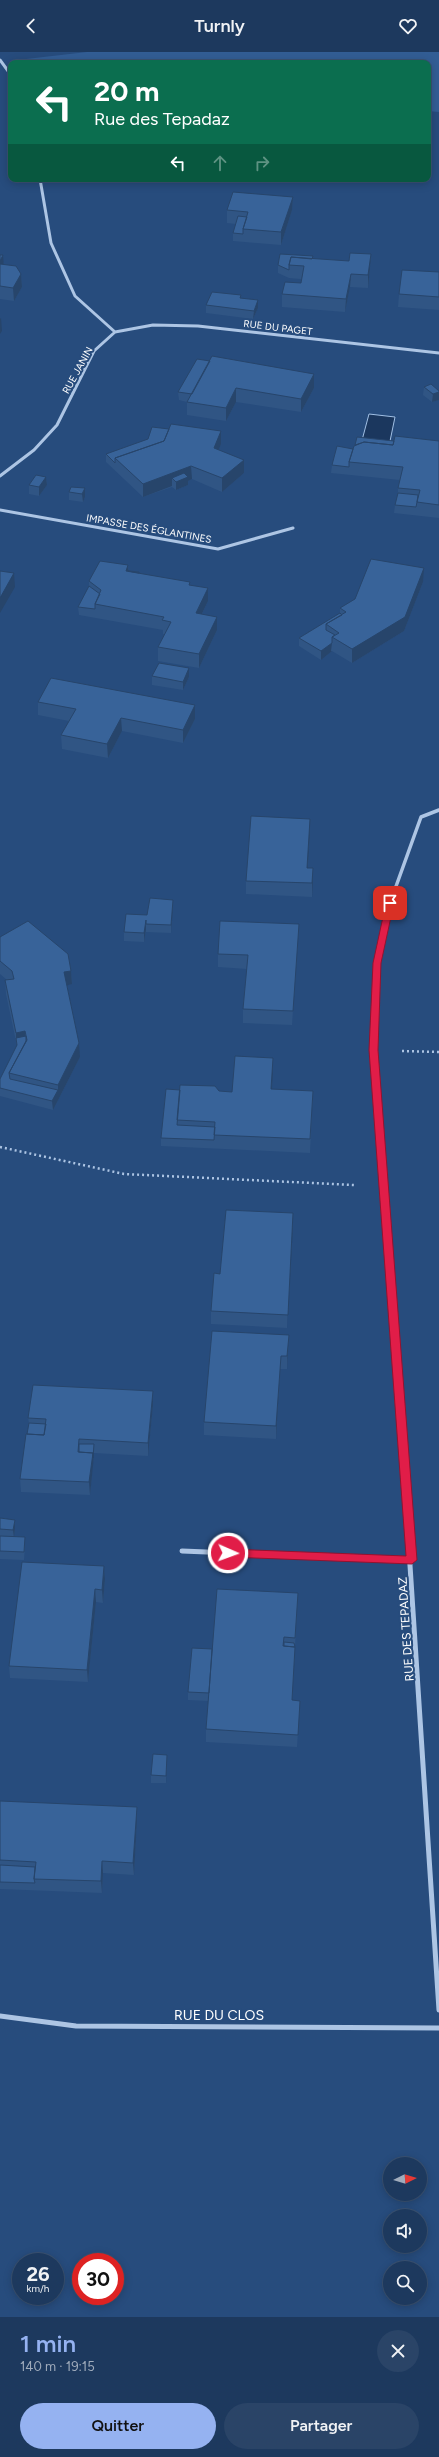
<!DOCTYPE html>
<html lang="fr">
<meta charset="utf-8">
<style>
:root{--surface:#1d395e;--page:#2a4467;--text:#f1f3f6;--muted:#a0acbc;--line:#3b5373;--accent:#95b2f1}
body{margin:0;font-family:Figtree,sans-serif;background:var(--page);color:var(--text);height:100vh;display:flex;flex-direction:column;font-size:15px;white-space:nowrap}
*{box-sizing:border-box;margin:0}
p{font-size:13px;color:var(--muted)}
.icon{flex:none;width:22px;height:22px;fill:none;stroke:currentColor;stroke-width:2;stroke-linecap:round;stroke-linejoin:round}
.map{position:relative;height:2265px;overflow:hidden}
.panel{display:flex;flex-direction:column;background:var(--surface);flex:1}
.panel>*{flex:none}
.guide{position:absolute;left:8px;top:8px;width:423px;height:122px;border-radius:8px;box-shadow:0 2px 10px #0003,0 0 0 1px var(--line);background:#0b6e4f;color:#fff;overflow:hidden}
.needle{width:26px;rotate:85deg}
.buttons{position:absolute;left:383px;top:2105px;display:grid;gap:8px}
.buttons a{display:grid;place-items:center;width:44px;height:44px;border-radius:50%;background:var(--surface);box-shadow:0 2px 10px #0003,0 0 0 1px var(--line);font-size:20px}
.speed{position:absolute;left:12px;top:2201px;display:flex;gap:8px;font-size:20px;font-weight:700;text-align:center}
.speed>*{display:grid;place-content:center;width:52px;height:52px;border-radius:50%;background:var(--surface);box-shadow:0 2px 10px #0003,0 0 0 1px var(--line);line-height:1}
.speed small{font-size:10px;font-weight:400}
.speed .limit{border:6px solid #d22;background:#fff;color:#111}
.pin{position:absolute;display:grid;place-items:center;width:34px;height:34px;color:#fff;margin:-17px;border-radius:8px;box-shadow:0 2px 6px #0006}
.me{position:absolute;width:44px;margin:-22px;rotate:92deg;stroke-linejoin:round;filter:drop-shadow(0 0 3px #0008)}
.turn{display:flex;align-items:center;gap:14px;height:84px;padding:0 20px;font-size:18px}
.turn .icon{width:52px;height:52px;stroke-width:2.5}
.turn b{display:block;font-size:28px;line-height:34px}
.lanes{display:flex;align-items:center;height:38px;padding:0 20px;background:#0003;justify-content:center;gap:20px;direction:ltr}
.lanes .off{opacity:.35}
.round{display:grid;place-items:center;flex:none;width:42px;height:42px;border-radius:21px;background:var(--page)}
.head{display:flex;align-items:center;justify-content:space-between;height:68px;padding:0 20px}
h1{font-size:24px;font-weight:600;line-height:30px;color:var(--accent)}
.cta{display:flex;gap:8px;margin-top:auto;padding:8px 20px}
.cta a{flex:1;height:46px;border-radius:24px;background:var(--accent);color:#111;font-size:16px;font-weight:600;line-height:46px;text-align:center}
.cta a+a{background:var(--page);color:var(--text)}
header{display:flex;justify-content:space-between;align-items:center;height:52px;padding:0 20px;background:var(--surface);font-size:18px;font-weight:600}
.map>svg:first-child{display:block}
.green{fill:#325d94}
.water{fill:#1b375e;stroke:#a1c0e5}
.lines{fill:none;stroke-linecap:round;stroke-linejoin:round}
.path{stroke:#adc5e4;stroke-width:2.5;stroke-dasharray:2 3;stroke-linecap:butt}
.minor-far2{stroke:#adc5e4;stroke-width:3}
.minor-far1{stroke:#adc5e4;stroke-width:3.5}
.minor{stroke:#adc5e4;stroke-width:5}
.wall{fill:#305584}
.shaded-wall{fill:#27456b}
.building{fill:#386399;stroke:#27456b}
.route{fill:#e11d48;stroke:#92132f}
.labels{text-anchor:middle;stroke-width:4;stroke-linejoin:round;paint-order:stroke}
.far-street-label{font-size:10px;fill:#fff;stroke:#274c7d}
.street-label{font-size:12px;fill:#fff;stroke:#274c7d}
.near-street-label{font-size:14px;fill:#fff;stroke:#274c7d}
</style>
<header><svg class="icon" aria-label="back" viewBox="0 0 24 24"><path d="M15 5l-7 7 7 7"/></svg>Turnly<svg class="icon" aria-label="heart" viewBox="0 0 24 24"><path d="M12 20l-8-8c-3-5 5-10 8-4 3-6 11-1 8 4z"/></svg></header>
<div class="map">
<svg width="439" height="2265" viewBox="0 0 439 2265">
<rect width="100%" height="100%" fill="#274c7d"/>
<path class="green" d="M87,0H439V60L428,59V11H31L26,7Z"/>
<path class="water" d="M369,362L395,365L389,394L361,392Z"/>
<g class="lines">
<path class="path" d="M402,999L439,1000
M0,1095L124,1122L354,1133"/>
<path class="minor-far2" d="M0,8L11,23
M115,280L153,273L198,274L439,301
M0,424L34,398L57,373L94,299L115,280L75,244L51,191L40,127
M0,458L218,497L293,476"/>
<path class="minor-far1" d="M397,1315L373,998L377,911L390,851L421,765L439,758"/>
<path class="minor" d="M397,1314L439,1958
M182,1499L411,1508
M0,1964L76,1974L439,1976"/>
</g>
<path class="wall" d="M293,145L292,158L281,193L233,189V181L236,172L227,171V158Z
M371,202L370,215L368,236L350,235L345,260L282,255V242L301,231V227L289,226L278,221V213L313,207L349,209Z
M0,203L4,212L21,222L22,235L14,249L0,247Z
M439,220V258L398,255L399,242Z
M241,246L258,256L253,267L206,261V253Z
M210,309L314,322V336L301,360L236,350L226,369L187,363V350L179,348L178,340Z
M424,335L439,348L432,350L423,343Z
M394,389H439V466L394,461L395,453L398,441V436L400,428L331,421L332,413L353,397Z
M221,392L218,398L244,408V421L222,440L192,427L188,429V433L176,438L172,435L143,445L106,410V402Z
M46,425L47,433L39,444L29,442V433Z
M85,436V445L83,450L69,448V440Z
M128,513L129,519L190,533L208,549L202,562L217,578L199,616L158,609V595L165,582H163V578L79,563L78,555L89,534V529Z
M423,530L404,579L352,611L332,599L321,608L299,594V586L340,561V556Z
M152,624L189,625L183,638L152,633Z
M38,650L195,667L183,691L122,679L108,706L62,697L61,683L69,669L38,663Z
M310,780L308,816H313L312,845L246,842V829Z
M173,848V856L171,881L146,880V877L144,890L124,889V880L147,863Z
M0,885L71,919L72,932L67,933L80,1005L53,1058L0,1044V1027L17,994L6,942L5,928H7L0,922Z
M298,886L292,973L243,971V957L247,917L218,915V902Z
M273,1006L272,1037L313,1039L310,1101L161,1094V1086L166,1037L232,1040Z
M293,1174L287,1276L211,1272V1259L220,1222Z
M289,1283L287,1317H280L276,1387L204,1383V1370Z
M153,1353L148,1404L94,1401L90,1443L21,1440L20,1427L29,1371L28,1366Z
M0,1466L15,1468V1476L14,1485L25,1493L24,1508L0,1507Z
M104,1514L105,1527L103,1551L96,1550L88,1630L10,1626L9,1614Z
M298,1541L292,1648L300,1649L297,1695L206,1690V1677L208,1649L188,1648V1640L212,1597Z
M167,1703L166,1731H151V1723Z
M0,1749L137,1767L134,1823L103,1821L102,1841L0,1837Z"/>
<path class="shaded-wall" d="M293,145L292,158L281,193V180Z
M371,202L370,215L368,236V223Z
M3,203L4,216L0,223V209Z
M21,222L22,235L14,249L13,236Z
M351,222L350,235L345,260L346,247Z
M258,248V256L253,267L254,259Z
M1,266L2,279L0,282V267Z
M314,322V336L301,360V347Z
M236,336V350L226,369V356Z
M439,340V348L432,350L433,342Z
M221,379V392L214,409V396Z
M244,408V421L222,440V426Z
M191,414L192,427L188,429V433L176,438V430L172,426V434L143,445V432Z
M46,425L47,433L39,444V435Z
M85,436V445L83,450L82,442Z
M128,513L129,524L126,519Z
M424,516L423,530L404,579L352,611V597Z
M14,521L15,535L0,561V546Z
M208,536V549L196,574V561Z
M217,565V578L199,616V602Z
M332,591L331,599H332L321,608V599Z
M189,616V625L183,638V630Z
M195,653V667L183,691V678Z
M121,666L122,679L108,706L107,692Z
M310,767V780L307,829V816Z
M313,816V830L312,845V831Z
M173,848V856L171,881V873Z
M146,868V877L144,890V881Z
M71,919L72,932L65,934L64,920Z
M25,979L26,993L16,986V981Z
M79,991L80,1005L53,1058L52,1049L58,1038V1033Z
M273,1006V1020L271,1051V1037Z
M293,1161V1174L287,1276L288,1263Z
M289,1283L288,1296L287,1317V1304Z
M281,1304L280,1317L276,1387V1374Z
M153,1339V1353L148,1404V1391Z
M94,1392V1401L93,1414L90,1443L89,1430Z
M15,1468V1476L14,1486L13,1478Z
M104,1514L105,1527L103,1551L102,1538Z
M95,1537L96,1550L88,1630L87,1618Z
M167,1703V1710L166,1731V1724Z
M137,1755V1767L134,1823L133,1811Z
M102,1809L103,1821L102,1841L101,1829Z"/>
<path class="building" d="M233,140L293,145L281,180L243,177L248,160L227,158Z
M238,164L247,165L243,177V182L233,181Z
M350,201L371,202L368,223L351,222L346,247L282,242L285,230L301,231L304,214L289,213L291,205L349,209Z
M280,202L313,204L312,207L291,205L289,213V218L278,213Z
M0,203H3L0,209Z
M0,212L16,214L21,222L13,236L0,234Z
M402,218L439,220V245L399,242Z
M212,240L241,243L240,246L258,248L254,259L206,253Z
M212,304L314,322L301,347L236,336L226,356L187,350Z
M197,307L210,309L192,342L178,340Z
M431,332L439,339V340L433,342L424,335Z
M171,372L221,379L214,396L244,408L222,426L191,414L143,432L115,406L164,389Z
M152,375L169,377L164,389L115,406V411L106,402L148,387Z
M395,384L439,389V453L417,450L420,438L398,436L403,415L349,410L354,394L364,390L393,393Z
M357,385L394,389L393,393L364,390L355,393Z
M337,394L353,397L349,410V415L332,413Z
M184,421L188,425L176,430L172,426Z
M36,423L46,425L39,435L29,433Z
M71,435L85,436L82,442L69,440Z
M398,441L418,443L417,450L416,455L395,453Z
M371,507L424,516L405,565L352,597L332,585L339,581L326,572L346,560L340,556L355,547Z
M100,509L128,513L126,519L190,530L189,533L208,536L196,561L217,565L199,602L158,595L171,570L162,568L164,565L95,552L101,538L89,529Z
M0,519L14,521L0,546Z
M128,519H129L139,520V521Z
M89,534L100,542L95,552V557L78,555Z
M340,561L342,563L326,572V578L335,583L332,585V591L321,599L299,586Z
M159,611L189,616L183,630L152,624Z
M51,626L195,653L183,678L121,666L107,692L61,683L76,657L38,650Z
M251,764L310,767L307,816H313L312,831L246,829Z
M150,846L173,848L171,873L146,872V868L144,881L124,880L126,862L147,863Z
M28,869L68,902L71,919L64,920L79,991L58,1033L9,1021L27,988L25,979L16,981L5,928L14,927L12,919L0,909V885Z
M220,869L299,872L293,959L243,957L248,903L218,902Z
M26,984V989L9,1021L10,1027L58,1038L52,1049L0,1036V1027L17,993L16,986Z
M235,1004L273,1006L271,1037L313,1039L310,1087L214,1083L215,1070L177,1068L180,1033L215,1034L219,1039L232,1040Z
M166,1037L180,1038L177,1073L215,1075L214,1088L161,1086Z
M226,1158L293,1161L288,1263L211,1259L214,1221L220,1222Z
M212,1279L289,1283L287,1304H281L276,1374L204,1370Z
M33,1333L153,1339L148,1391L79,1387L78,1400L93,1401L89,1430L20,1427L26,1382L44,1383L46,1367L28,1366Z
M29,1371L46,1372L44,1383L27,1382Z
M79,1392H94L93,1406V1401L79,1400Z
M0,1466L15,1468L13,1478L0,1477Z
M0,1484L25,1485L24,1500L0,1499Z
M22,1510L104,1514L102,1538L95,1537L87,1618L9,1614Z
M217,1537L298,1541L295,1586L284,1585L283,1594L295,1595L292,1648L300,1649L298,1683L206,1677Z
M284,1590L294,1591L295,1595L284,1594Z
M192,1596L212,1597L209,1641L188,1640Z
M153,1702L167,1703L166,1724L151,1723Z
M0,1749L137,1755L133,1811L102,1809L101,1829L34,1827L36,1810L0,1808Z
M0,1813L35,1815L34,1827L35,1831L0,1830Z"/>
<path class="route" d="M390,848L394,851L381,911L378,998L417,1508L412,1512L228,1505L223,1501L228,1497L406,1504L369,998L373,911L386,851Z"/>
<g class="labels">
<g class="far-street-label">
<text transform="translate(278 275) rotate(7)" y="4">RUE DU PAGET</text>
<text transform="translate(77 318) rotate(-61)" y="4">RUE JANIN</text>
<text transform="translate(149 476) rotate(10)" y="4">IMPASSE DES ÉGLANTINES</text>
</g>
<g class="street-label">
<text transform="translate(406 1577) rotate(-94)" y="4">RUE DES TEPADAZ</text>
</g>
<g class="near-street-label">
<text x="219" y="1968">RUE DU CLOS</text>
</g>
</g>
</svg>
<div class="buttons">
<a><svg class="needle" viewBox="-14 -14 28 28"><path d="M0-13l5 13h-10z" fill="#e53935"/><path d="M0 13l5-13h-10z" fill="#a0acbc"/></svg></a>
<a><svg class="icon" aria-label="sound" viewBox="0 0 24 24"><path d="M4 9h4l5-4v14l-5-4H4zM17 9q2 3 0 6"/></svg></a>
<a><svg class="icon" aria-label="search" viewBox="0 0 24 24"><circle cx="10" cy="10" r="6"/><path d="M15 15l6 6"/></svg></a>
</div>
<div class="speed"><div>26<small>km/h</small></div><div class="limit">30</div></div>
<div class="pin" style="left:390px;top:851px;background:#d93025"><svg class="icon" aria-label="arrive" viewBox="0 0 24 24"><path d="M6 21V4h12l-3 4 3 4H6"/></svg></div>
<svg class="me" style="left:228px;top:1501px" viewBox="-20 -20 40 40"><circle r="17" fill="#e11d48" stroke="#fff" stroke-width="3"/><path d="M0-11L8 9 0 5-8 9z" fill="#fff"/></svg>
<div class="guide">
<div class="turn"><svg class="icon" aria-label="left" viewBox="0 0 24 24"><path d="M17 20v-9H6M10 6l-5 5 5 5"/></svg><div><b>20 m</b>Rue des Tepadaz</div></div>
<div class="lanes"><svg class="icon" aria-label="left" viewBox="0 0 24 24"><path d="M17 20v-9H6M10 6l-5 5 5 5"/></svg><svg class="icon off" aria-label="ahead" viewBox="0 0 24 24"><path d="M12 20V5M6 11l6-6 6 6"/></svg><svg class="icon off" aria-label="right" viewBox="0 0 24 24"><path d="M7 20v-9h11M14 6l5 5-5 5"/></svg></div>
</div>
</div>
<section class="panel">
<div class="head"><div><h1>1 min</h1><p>140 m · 19:15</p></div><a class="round"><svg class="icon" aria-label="close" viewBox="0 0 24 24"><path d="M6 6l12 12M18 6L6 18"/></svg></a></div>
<div class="cta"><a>Quitter</a><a>Partager</a></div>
</section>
